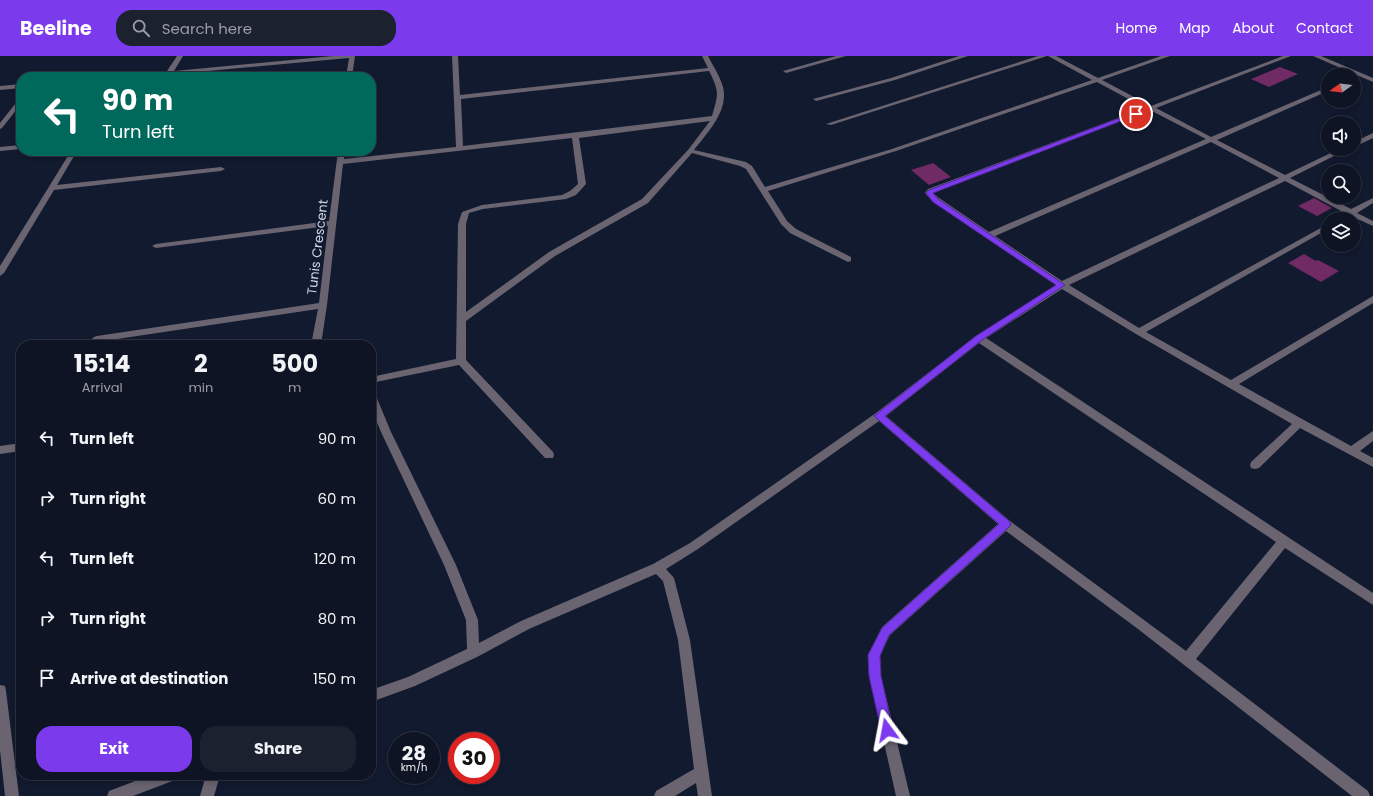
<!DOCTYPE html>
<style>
:root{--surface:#0e1423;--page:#1c2130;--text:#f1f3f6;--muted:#9b9ea6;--line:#2e3341;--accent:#7c3aed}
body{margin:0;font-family:Poppins,sans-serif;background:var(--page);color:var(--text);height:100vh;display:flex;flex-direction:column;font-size:15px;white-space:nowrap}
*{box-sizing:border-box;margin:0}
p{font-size:13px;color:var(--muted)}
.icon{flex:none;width:22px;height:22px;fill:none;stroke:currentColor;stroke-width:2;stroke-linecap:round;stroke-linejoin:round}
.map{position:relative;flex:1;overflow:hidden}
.panel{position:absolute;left:16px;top:284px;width:360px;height:440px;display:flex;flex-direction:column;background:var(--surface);border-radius:16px;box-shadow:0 2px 6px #0003,0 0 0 1px var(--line)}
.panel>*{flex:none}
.banner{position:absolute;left:16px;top:16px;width:360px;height:84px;border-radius:16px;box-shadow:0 2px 6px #0003,0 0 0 1px var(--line);background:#00695c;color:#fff;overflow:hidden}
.needle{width:26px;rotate:255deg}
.tools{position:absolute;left:1321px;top:12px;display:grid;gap:8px}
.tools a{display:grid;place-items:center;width:40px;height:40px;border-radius:50%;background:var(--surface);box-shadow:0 2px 6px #0003,0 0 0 1px var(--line);font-size:20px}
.speed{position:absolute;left:388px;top:676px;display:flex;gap:8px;font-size:20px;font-weight:700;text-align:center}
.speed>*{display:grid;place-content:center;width:52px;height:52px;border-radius:50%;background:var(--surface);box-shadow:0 2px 6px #0003,0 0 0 1px var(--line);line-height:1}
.speed small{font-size:10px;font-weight:400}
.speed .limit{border:6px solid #d22;background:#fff;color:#111}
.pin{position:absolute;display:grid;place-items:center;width:34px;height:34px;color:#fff;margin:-17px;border:2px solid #fff;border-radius:50%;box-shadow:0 1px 4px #0007}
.me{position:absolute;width:44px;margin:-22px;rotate:347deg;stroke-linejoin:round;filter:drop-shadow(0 0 3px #0008)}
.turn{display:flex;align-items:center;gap:14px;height:84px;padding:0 20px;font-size:18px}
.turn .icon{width:52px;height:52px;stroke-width:2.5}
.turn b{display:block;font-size:28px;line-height:34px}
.eta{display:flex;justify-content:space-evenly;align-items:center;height:68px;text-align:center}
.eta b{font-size:24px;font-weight:700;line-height:28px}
.action{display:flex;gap:8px;margin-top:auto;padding:8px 20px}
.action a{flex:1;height:46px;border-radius:16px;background:var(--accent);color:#fff;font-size:16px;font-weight:700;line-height:46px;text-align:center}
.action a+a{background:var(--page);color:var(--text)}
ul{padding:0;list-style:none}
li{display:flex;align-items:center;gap:12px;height:60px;padding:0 20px}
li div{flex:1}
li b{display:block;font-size:15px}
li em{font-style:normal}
header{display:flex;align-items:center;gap:24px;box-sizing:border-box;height:56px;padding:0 20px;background:var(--accent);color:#fff}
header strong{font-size:19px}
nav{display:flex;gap:22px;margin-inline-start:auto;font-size:14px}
.search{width:280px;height:36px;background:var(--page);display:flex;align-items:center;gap:10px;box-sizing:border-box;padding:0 14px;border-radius:16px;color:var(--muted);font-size:15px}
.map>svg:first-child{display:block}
.building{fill:#702a64}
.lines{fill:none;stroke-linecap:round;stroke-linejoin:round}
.minor{fill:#696470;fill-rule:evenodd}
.route{fill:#7c3aed;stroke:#51269a}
.labels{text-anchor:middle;stroke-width:4;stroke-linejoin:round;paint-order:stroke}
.street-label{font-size:13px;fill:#ced4e3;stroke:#121a2f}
</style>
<header>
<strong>Beeline</strong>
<div class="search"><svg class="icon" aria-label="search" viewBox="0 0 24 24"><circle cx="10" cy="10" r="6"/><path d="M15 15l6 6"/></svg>Search here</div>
<nav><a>Home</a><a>Map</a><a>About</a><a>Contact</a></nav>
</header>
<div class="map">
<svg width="1373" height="740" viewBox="0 0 1373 740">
<rect width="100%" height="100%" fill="#121a2f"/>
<path class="building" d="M1280,11L1298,18L1269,31L1251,23Z
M933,107L951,121L929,129L911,114Z
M1314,142L1332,152L1317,160L1298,150Z
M1304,198L1316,205L1318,204L1339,215L1321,226L1288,207Z"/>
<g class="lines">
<path class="minor" d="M177,0H183L174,15L333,0H355L352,21H346L349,2L144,21H121L124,19L167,15Z
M452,0H458L460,39L708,12L702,0H708C713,10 720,20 723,31C729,55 707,77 694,94L746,106L752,110L765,131L892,93L1092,24L1048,0H1056L1098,22L1161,0H1170L1102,24L1151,50L1283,0H1291L1156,52L1211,81L1328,31V35L1217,84L1285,119L1339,93H1348L1290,122L1351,153L1373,142V147L1357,157L1373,165V170L1351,160L1346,163H1336L1345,157L1285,125L1069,229L1139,272L1328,168V173L1146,276L1231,324L1373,240V247L1239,328L1351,390L1373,375V385L1360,395L1373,402V411L1300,372L1259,412L1255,413L1251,412L1250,409L1251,406L1292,368L1136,278L1062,233L986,282L1373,537V549L1285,492L1196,603L1368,735L1370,740H1352L1138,573L1006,475L890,579L880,599L881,620L910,740H896L869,620L868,599L882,571L998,468L879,365L698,493L666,513L674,522L690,584L712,740H698L696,727L675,740H654L656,735L694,713L678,584L663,525L656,518L529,573L477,601L415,630L371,646V634L408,621L467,593L466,564L444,509L381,376L371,352V336L376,340L391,376L456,509L478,564L479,587L521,565L653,508L690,487L876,357L976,280L1056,229L933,146L925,137L928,133L1145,52L1097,26L896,95L768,135L787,165L796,173L851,201V205L848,206L790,177L781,168L746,113L740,110L692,97L648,147L555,200L466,265V304L553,396L554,399L553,402H545L459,309L371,327V321L456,303L458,168L462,156L482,149L562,139L570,135L578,128L572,82L343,108L327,249L321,289H311L318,253L97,286L94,285L92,283L94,281L97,280L319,247L328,170L156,192L152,190L156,188L329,165L338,95H344V103L456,91ZM709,15C720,36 718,39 712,60L463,90L461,43ZM1150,54L1206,83L989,176L939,142L933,137ZM710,65L688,94L642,143L549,196L466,256V168L469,157L483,153L566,143L576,139L586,128L579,82ZM1211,86L1279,122L1062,225L995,180ZM979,287L1276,486L1186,595L1010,465L886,360Z
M836,0H846L786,17L783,15Z
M959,0H968L895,24L816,45L813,43L891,22Z
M1038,0H1047L831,69L826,68Z
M1313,0H1321L1373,22V26Z
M21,28V32L0,34V30Z
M21,42V48L2,72L0,73V67L19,43Z
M1373,77V82L1354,91V86Z
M21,89V93L0,95V91Z
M71,95H77L57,129L221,111L225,113L221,115L54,134L4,217L0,220V210Z
M21,387V395L0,398V390Z
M0,629L5,630L6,635L19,740H5L0,694Z
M151,719H177L175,724L133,740H107L109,735Z
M206,719H220L214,740H200Z"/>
</g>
<path class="route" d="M1133,57L1139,58L933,137L938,143L1065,229L982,284L885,360L1009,465L1011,468L1009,471L889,579L880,600L881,620L893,674L892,679L887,681L883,679L881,674L869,620L868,599L882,572L999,468L874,360L976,280L1056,229L933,146L926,137L929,134Z"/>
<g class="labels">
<g class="street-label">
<text transform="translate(317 191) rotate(-83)" y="5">Tunis Crescent</text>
</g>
</g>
</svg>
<div class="tools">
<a><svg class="needle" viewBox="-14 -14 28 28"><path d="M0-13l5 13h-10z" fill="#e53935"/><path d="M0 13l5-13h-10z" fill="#9b9ea6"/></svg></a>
<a><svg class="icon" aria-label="sound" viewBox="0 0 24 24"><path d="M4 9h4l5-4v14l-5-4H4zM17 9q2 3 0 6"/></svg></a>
<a><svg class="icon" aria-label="search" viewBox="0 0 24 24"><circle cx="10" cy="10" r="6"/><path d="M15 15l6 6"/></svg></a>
<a><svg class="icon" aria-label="layers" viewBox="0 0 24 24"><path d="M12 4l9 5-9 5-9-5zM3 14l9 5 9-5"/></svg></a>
</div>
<div class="speed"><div>28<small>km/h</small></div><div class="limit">30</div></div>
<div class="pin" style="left:1136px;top:58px;background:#d93025"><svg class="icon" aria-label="arrive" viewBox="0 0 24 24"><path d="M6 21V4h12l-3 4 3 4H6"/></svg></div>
<svg class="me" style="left:887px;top:674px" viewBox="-20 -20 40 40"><path d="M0-17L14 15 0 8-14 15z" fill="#7c3aed" stroke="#fff" stroke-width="4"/></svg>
<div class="banner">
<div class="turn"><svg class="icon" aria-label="left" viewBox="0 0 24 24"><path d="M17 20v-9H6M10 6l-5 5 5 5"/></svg><div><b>90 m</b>Turn left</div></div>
</div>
<section class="panel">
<div class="eta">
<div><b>15:14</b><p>Arrival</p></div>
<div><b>2</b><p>min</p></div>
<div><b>500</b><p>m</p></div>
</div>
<ul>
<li><svg class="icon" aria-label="left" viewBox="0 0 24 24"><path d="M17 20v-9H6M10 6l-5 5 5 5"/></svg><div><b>Turn left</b></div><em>90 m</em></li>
<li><svg class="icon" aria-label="right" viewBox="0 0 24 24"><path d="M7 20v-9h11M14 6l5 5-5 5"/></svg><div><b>Turn right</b></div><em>60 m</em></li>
<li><svg class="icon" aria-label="left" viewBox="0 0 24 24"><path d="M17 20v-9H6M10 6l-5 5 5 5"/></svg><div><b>Turn left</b></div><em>120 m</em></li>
<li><svg class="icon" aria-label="right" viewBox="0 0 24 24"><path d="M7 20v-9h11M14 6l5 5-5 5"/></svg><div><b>Turn right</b></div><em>80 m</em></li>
<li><svg class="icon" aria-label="arrive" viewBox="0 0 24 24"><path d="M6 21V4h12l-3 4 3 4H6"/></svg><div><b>Arrive at destination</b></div><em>150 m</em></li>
</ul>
<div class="action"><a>Exit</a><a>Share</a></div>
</section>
</div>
